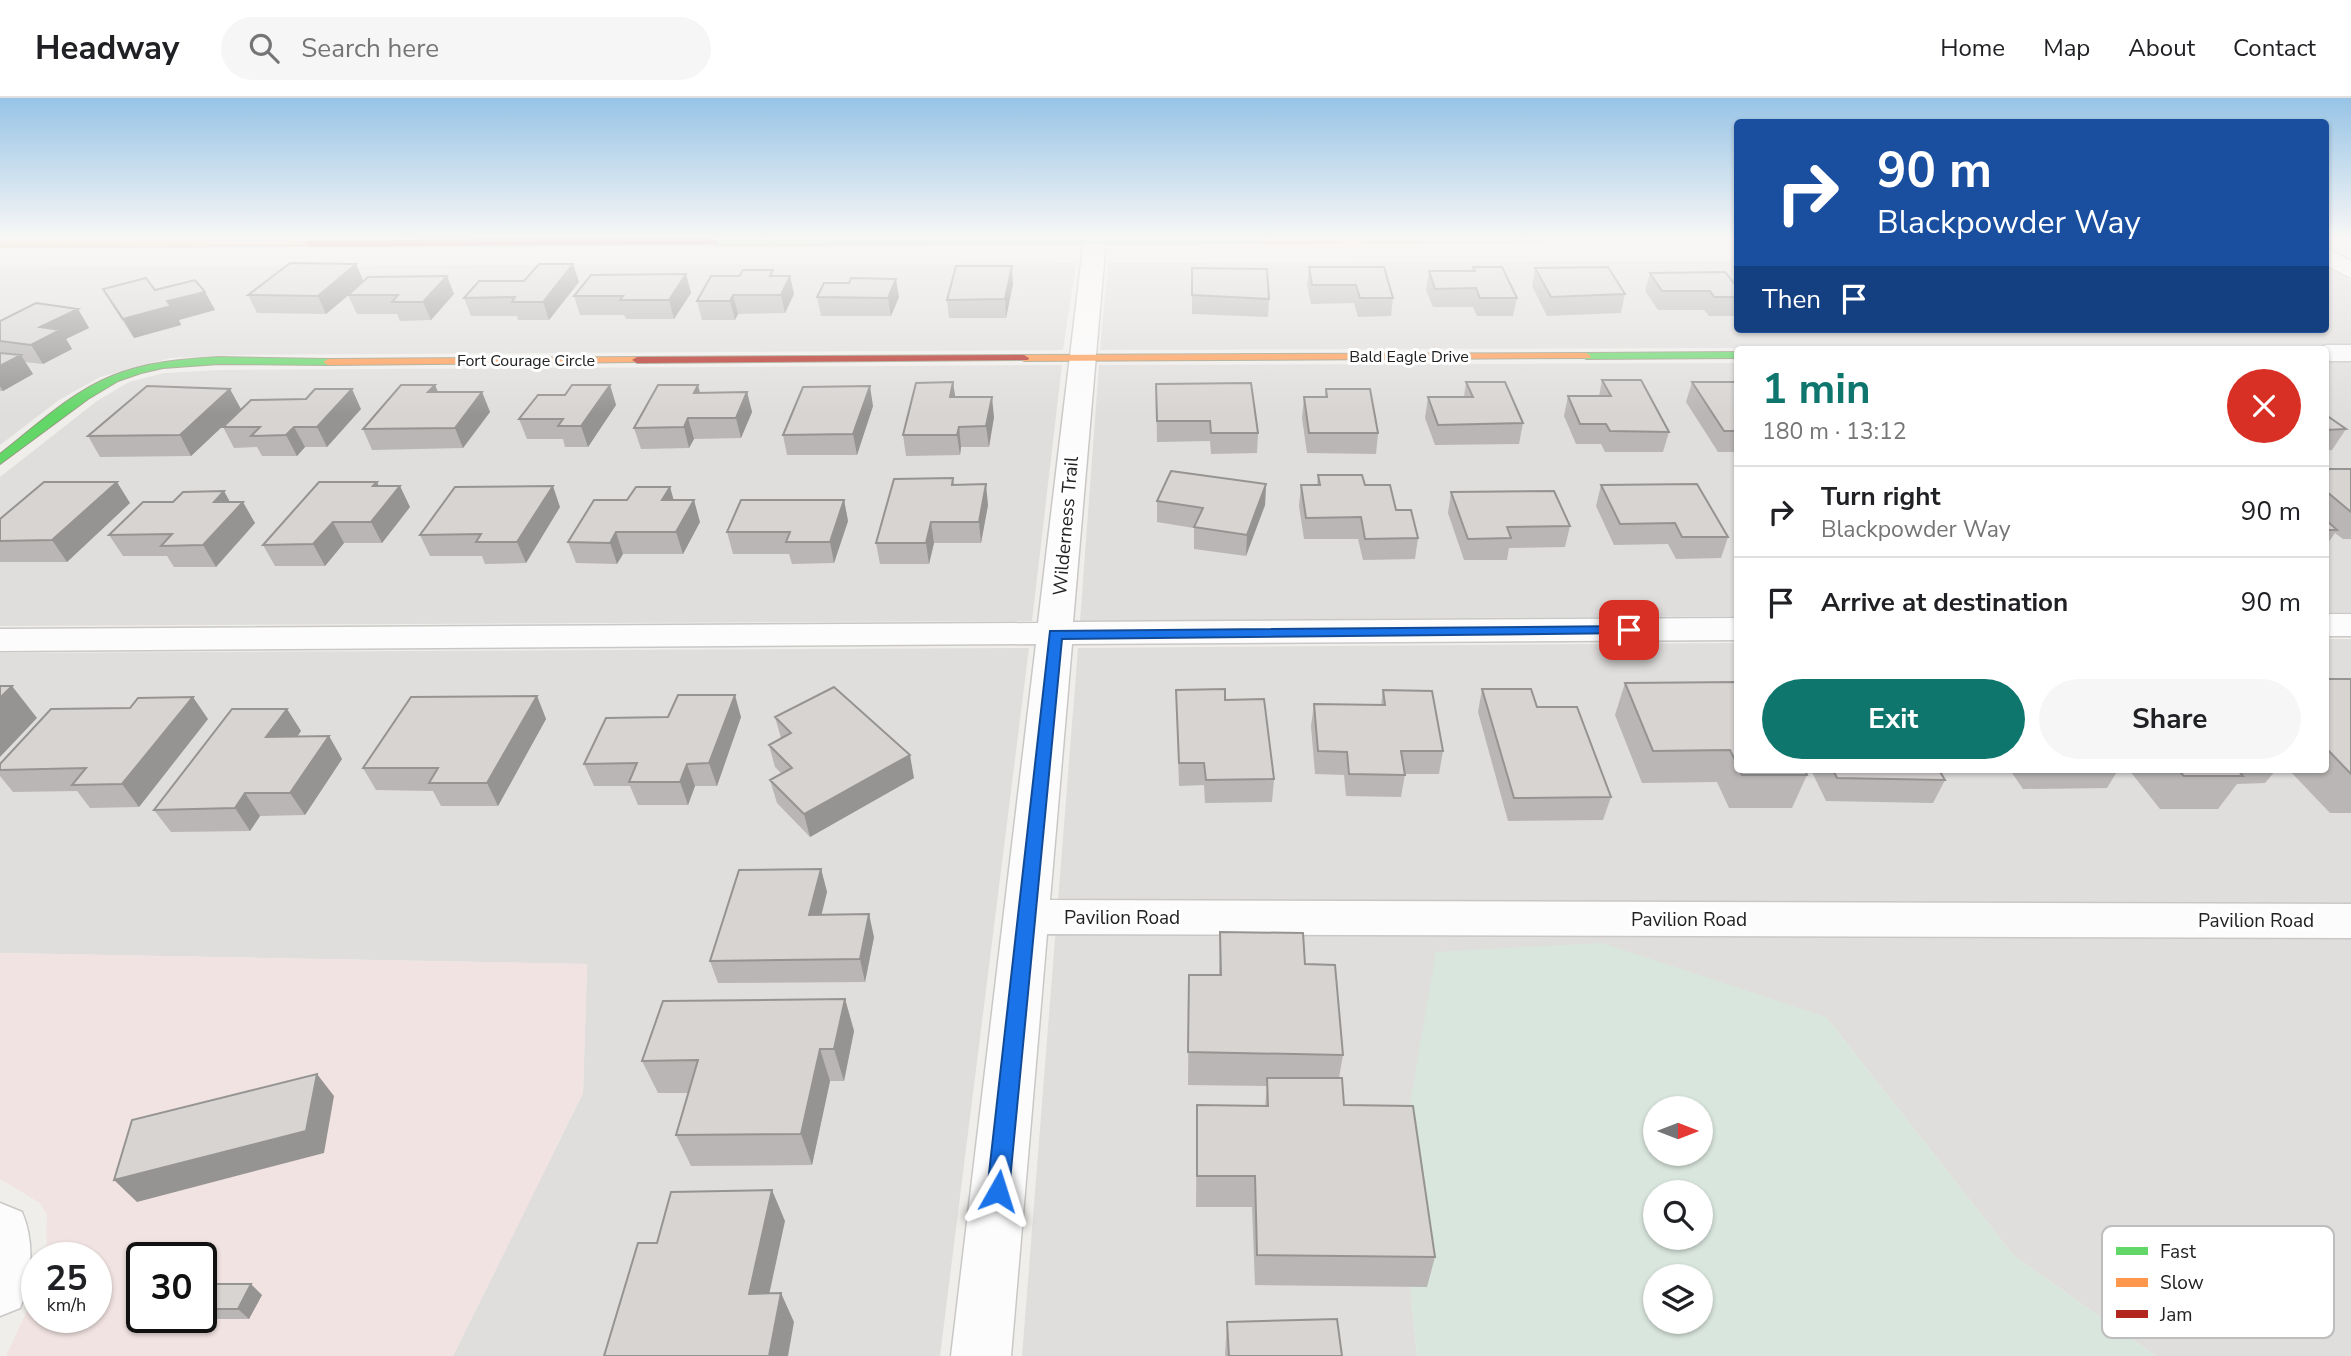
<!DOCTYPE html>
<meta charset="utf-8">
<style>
:root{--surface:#fff;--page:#f6f6f6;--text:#202124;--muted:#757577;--line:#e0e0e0;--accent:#0f766e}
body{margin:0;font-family:"Nunito Sans",sans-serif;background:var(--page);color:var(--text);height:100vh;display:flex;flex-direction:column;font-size:26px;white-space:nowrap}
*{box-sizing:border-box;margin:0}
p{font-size:23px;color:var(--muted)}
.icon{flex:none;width:38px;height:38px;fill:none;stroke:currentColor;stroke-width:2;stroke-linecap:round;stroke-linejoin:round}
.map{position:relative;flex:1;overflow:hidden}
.side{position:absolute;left:1734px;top:248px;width:595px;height:427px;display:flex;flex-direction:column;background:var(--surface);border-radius:7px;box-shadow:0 2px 5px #0004}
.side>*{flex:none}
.top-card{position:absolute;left:1734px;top:21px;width:595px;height:214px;border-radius:7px;box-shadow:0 2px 5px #0004;background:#1a4fa0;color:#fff;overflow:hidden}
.needle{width:46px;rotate:90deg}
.controls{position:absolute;left:1643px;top:998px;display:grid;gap:14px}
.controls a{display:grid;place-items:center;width:70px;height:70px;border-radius:50%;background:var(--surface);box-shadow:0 2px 5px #0004;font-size:35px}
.speed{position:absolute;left:21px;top:1144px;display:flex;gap:14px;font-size:35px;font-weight:700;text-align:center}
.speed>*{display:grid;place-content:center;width:91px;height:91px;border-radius:50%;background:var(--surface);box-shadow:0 2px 5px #0004;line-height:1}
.speed small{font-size:18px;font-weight:400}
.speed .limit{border:4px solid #111;border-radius:10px;background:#fff;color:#111}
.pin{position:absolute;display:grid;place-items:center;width:60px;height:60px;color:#fff;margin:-30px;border-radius:14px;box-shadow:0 4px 10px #0006}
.me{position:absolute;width:77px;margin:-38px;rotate:6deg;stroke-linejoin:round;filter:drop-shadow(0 0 5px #0008)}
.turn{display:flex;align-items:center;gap:24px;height:147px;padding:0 28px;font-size:32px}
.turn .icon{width:91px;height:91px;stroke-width:2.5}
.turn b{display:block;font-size:49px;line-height:60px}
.then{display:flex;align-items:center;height:66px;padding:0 28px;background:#0003;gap:14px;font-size:26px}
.round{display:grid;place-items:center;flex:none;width:74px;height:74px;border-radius:37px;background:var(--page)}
.overview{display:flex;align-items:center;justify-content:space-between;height:119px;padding:0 28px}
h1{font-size:42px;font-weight:700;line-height:52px;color:var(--accent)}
.button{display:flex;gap:14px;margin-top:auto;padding:14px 28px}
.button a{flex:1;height:80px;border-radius:42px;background:var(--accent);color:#fff;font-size:28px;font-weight:700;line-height:80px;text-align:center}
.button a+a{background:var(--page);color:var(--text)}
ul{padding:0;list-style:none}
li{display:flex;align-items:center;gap:21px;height:91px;padding:0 28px;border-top:2px solid var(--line)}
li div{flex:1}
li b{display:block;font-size:26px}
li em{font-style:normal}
header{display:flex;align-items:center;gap:42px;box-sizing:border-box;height:98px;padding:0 35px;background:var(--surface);border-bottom:2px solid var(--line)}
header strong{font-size:33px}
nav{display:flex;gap:38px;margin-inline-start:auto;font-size:24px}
.search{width:490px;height:63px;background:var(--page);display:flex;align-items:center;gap:18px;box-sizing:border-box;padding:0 24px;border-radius:38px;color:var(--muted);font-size:26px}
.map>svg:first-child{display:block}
.residential{fill:#dfdedc}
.commercial{fill:#f1e3e1;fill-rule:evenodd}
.wetland{fill:#d9e6de;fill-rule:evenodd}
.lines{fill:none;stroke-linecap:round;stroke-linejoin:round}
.street-casing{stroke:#c9c8c7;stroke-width:3}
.fast-casing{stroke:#999a82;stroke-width:2}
.slow-casing{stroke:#999a82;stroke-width:2}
.jam-casing{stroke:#999a82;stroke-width:2}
.street{fill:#fdfcfc;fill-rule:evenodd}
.fast{fill:#63d668;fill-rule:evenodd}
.slow{fill:#ff974d;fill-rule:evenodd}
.jam{fill:#b3261e;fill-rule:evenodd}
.wall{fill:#b9b6b5}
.shaded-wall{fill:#969493}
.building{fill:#d7d4d2;stroke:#969493;stroke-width:2}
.route{fill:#1a73e8;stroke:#114b97;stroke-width:2}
.labels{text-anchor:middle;stroke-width:6;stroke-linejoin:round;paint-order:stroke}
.far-street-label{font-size:16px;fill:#222;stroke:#fff}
.street-label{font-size:19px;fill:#222;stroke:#fff}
.key{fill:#fff;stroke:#bdbdbd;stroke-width:2}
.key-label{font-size:19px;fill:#222}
</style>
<header>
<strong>Headway</strong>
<div class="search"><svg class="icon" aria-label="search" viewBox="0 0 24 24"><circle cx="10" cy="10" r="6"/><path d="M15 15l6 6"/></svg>Search here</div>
<nav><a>Home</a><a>Map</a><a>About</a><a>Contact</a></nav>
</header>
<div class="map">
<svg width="2351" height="1258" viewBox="0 0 2351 1258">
<rect width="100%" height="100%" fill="#f0eeeb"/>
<path class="residential" d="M1738,163V231H2326V167L2351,183V248L1100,252L1108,165Z
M1076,165L1063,252L233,257L171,260L100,279L59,302L0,347V169Z
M2326,262H2351V514H2326Z
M1738,265V518L1080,523L1099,267Z
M1062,267L1032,523L0,528V379L97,303L129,284L164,275L220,272Z
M2326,541H2351V1258H2156L2014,1158L1826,919L1399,1072L1417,1258H1022L1078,550L1738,545V672H2326Z
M1029,550L940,1258H453L583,995L587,866L0,855V555Z"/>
<path class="commercial" d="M0,855L587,866L583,995L453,1258H6L37,1191V1220H96V1160H46L47,1117L40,1105L0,1081ZM142,1160H201V1220H142Z"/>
<path class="wetland" d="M1602,845L1826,919L2014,1158L2156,1258H1417L1399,1072L1436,854ZM1656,1010H1701V1055H1656ZM1656,1094H1701V1139H1656ZM1656,1178H1701V1223H1656Z"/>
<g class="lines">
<g class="street-casing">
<path id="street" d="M1084,141H1106L1073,524L1738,520V542L1072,546L1050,802L2351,806V840L1047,836L1011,1258H951L1036,546L0,553V531L1038,525Z
M2326,150L2351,163V180L2326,167Z
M2326,247H2351V263H2326V252H2315Z
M2326,516H2351V538H2326Z
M0,1105L22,1114C35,1144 32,1181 20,1210L0,1218Z"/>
</g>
<g class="fast-casing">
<path id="fast" d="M802,141H1267L1268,142L1263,145L714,147L709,144L714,141Z
M1738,254V260L1586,261L1581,258L1586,255Z
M219,259L328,261L333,264L328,267L219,266L163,270L141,275L118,283L88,301L0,366V356C35,329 70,295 112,278C146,264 183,261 219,259Z"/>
</g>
<g class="slow-casing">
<path id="slow" d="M1259,141H1550L1545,144L1263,145Z
M0,143L309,142L314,145L309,148L0,149Z
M1586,255L1591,258L1590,260L1024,263L1019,260L1024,257Z
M637,259L641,260V264L328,267L323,264L328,261Z"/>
</g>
<g class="jam-casing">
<path id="jam" d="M714,141L719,144L717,146L309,148L304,145L309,142Z
M1024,257L1029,260L1028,262L637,265L632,262L637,259Z"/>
</g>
<use href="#street" class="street"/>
<use href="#fast" class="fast"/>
<use href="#slow" class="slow"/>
<use href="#jam" class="jam"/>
</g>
<path class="wall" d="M573,166L579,184L549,222H518L517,218H471L464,200L524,183Z
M1309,169L1393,200L1391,218L1358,219L1354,205L1311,206L1307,187Z
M1473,169L1517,200L1513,218H1477L1473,209H1433L1426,192L1429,173H1472Z
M1192,170L1269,201L1268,219L1192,216Z
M1535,170L1625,196L1621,215L1547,218L1532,188Z
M1650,175L1738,190V218H1709L1704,212H1658L1645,193Z
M686,176L691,195L674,221H626L624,217H580L574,198Z
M447,178L454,196L431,222L400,223L397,216H357L348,197L350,196L326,216L257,215L248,197L364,183Z
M774,178H790L794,196L785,215L738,216L735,222H702L697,203Z
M849,185L899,199L891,218H821L817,199Z
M1013,186L1006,220H949L947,202Z
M103,191L205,194L215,212L179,222L181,227L134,240L114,210Z
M78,211L89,230L66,241L72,251L43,266L25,264L33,276L3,293H0V223Z
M1602,282L1669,334L1663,354H1605L1601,346H1576L1564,318L1568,298H1599Z
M953,284L955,299L994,319L989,349H961L960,357L906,358L903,337Z
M1466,284L1523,325L1519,346L1435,347L1425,320L1428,299H1464Z
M1692,284L1738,289V354H1718L1686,304Z
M1156,286L1258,335L1257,355L1211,356L1210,343L1157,344Z
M435,287L438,294H482L490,314L463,350L372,352L363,331Z
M610,287L616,307L588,349H565L563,341H527L519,321L565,297Z
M1326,291L1378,335L1376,356L1307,355L1302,320L1304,299H1325Z
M747,294L752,314L741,340L694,341L689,350L641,351L634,330L700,295Z
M873,308L857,357H787L783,337Z
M241,311L191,358L100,359L88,338Z
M361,311L327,349H305L297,358H262L257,349L234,350L223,329Z
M2326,317L2346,331L2332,352H2326Z
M2326,371H2351V441H2343L2335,435L2326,448Z
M1318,377L1365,387L1396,412L1418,440L1415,461L1363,462L1358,441H1304L1299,408L1301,387H1317Z
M953,380L954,387L988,407L981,445H934L929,466H880L876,445Z
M1266,386L1265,407L1246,458L1194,451V430L1157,424V403Z
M1601,387L1728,439L1721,460L1676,461L1668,446L1614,447L1596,408Z
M379,388L410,409L382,445H344L325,468H275L263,447Z
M670,389L673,402L700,424L683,456H623L617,466L576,465L568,444L627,402Z
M1451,394L1570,428L1565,449L1509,450L1507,462H1464L1448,415Z
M844,402L848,423L834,465L792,466L789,456H733L727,434Z
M230,404L255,425L216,469H174L167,458H123L109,437Z
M130,405L67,464H0V421Z
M560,409L526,465L485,466L482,458H430L420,437Z
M2326,581H2351V715H2330L2289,672H2326Z
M1738,584V672H1805L1807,677L1792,710H1729L1717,684L1642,685L1615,617L1625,585Z
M1482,591L1537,609L1611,699L1603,722L1508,723L1478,614Z
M1176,592L1225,602L1274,681L1272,704L1205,705L1204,687L1179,688Z
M1383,592L1443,653L1439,676H1405L1401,699L1346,698L1344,677L1315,676L1311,628L1314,606L1381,607Z
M537,598L546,621L498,708H441L433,693L376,692L363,670Z
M287,611L301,633L297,639L329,638L342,661L305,717L260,718L250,733L171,734L154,712Z
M741,619L717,688H695L688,707H638L630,688H594L584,666Z
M775,619L914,680L810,739L777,705L770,682L782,676L775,669L769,647L781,640Z
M208,621L139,709L90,710L77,693L13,694L0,678V666Z
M1811,672H1939L1945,682L1933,705L1826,703Z
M2010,672H2118L2107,690L2023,691Z
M2129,672H2276L2265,685L2237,686L2218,711H2160Z
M821,771L827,794L821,817L874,839L865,884L718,885L710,863Z
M1220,834L1305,866L1343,957L1339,980L1344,1007L1435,1159L1427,1189L1255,1187L1252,1109H1196L1197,1007L1265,1008L1267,988L1188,987L1189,877H1219Z
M845,901L854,933L844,983H830L812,1067L691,1068L676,1037L688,995H658L642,963Z
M201,1186L262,1197L249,1221H166L165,1220H201Z
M1227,1224L1342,1258H1225Z"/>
<path class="shaded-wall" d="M356,166L364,184L326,216L318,198Z
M573,166L579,184L549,222L543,204Z
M1012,168L1013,186L1006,220L1005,201Z
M686,176L691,195L674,221L669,202Z
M447,178L454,196L431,222L423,204Z
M790,178L794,196L785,215L781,197Z
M896,181L899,199L891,218L888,200Z
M205,194L215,212L179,222L181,227L134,240L123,221L167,203Z
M733,197L738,216L735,222L730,203Z
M78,211L89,230L66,241L72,251L43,266L31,247L40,229Z
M21,257L33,276L3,293L0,288V268Z
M953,284L956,304L950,299Z
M435,287L443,307L428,294Z
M610,287L616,307L588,349L581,328Z
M698,287L703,306L694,295Z
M870,288L873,308L857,357L853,336Z
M230,291L241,311L191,358L180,337Z
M352,291L361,311L327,349L317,329Z
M482,294L490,314L463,350L455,330Z
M747,294L752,314L741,340L736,320Z
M992,299L994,319L989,349L986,328Z
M688,320L694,341L689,350L684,329Z
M294,329L305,349L297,358L286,337Z
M959,329L961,349L960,357L957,337Z
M117,384L130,405L67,464L52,442Z
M377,384L387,405L400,388L410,409L382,445L371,424L373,388Z
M986,386L988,407L981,445L979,424Z
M1266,386L1265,407L1246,458L1247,437Z
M553,388L560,409L526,465L517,444Z
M670,389L676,410L662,402Z
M224,393L235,413L243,404L255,425L216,469L203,447L214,404Z
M694,402L700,424L683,456L676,434Z
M844,402L848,423L834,465L830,444Z
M333,424L344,445L325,468L313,446Z
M931,424L934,445L929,466L926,445Z
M616,434L623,456L617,466L610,445Z
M12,588L37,620L0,659V600Z
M735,597L741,619L717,688L709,665Z
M537,598L546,621L498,708L487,685Z
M193,599L208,621L139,709L122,686Z
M287,611L301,633L280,662L266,639Z
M329,638L342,661L305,717L290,695Z
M910,657L914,680L810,739L804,716Z
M687,666L695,688L688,707L680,684Z
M245,695L260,718L250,733L235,710Z
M821,771L827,794L816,839L809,817Z
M869,816L874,839L865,884L860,861Z
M845,901L854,933L844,983L834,951Z
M820,951L830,983L812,1067L801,1036Z
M317,976L334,998L324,1055L137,1104L114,1082Z
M772,1092L785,1123L763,1225L749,1196Z
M251,1186L262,1197L249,1221L238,1211Z
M781,1195L794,1224L788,1258H769Z"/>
<path class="building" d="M290,165L356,166L318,198L248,197Z
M539,166H573L543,204H512L515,199L464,200L479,183H524Z
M956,168H1012L1005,201L947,202Z
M1309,169H1384L1393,200H1360L1356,187H1312Z
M1473,169H1502L1517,200H1480L1476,190L1435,191L1429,173H1475Z
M1608,169L1625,196L1551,199L1535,170Z
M1192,170L1267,171L1269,201L1192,197Z
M743,172H773L770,178H790L781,197H733L730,203H697L711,178H739Z
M1725,174L1738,190V199H1714L1710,193H1662L1650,175Z
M686,176L669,202H620L623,198H574L591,177Z
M447,178L423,204H392L398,197H348L368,179Z
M146,180L155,192L195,182L205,194L167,203L171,208L123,221L103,191Z
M851,180L896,181L888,200L817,199L824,185H849Z
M36,205L78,211L40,229L60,232L31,247L0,243V223Z
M0,255L21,257L0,268Z
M1602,282H1641L1669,334L1610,333L1606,326H1580L1568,298H1611Z
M953,284L950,299H992L986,328L959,329L957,337H903L916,285Z
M1466,284H1505L1523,325L1438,327L1428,299H1473Z
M1692,284H1734L1738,289V333H1724Z
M1251,285L1258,335H1211L1210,323H1157L1156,286Z
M401,287H435L428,294H482L455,330L363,331Z
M572,287H610L581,328H558L563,321H519L538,297H565Z
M658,287H698L694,295L747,294L736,320H688L684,329L634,330Z
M147,288L230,291L180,337L88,338Z
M870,288L853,336L783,337L803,289Z
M315,291H352L317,329H294L286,337L251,338L260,329H223L251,302L306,301Z
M1326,291H1370L1378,335H1309L1304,299H1327Z
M2326,317L2346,331L2326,332Z
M2326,371H2351V414L2326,393Z
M1171,373L1266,386L1247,437L1194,429L1203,410L1157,403Z
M1318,377H1362L1365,387H1390L1396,412H1411L1418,440L1365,441L1361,419L1306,420L1301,387H1320Z
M953,380L952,387L986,386L979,424H931L926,445H876L894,381Z
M44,384H117L52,442L0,443V421Z
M319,384H377L373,388H400L371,424H333L313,446L263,447Z
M1697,386L1728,439H1682L1675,425L1620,426L1601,387Z
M553,388L517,444H476L481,436L420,437L455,389Z
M636,389H670L662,402H694L676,434H616L610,445L568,444L594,402H627Z
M224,393L214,404H243L203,447L161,448L172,436L109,437L143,404H173L183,394Z
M1554,393L1570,428L1507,429L1511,440L1468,441L1451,394Z
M741,402H844L830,444H786L790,434H727Z
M2326,422L2337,432H2326Z
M2326,581H2351V676L2326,650Z
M1738,584V668L1730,652L1653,653L1625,585Z
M0,588H12L0,600Z
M834,589L910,657L804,716L770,682L792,670L769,647L791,635L775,619Z
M1225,591V602L1264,601L1274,681L1206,682L1204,665H1179L1176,592Z
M1482,591H1531L1537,609H1577L1611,699L1514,700Z
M1383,592L1432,593L1443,653H1401L1405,677L1349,676L1347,654L1318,653L1314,606L1385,607Z
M678,597H735L709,665L687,666L680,684H629L637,665L584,666L606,620L668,619Z
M537,598L487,685H429L438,670H363L411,599Z
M193,599L122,686L72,687L86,670L0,672V666L51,611L130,610L138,600Z
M232,611H287L266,639L329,638L290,695H245L235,710L154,712Z
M1740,672H1805L1807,677H1742Z
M1833,672H1939L1945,682L1837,680Z
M2178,672H2238L2243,678H2184Z
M821,771L809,817L869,816L860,861L710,863L739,772Z
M1220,834L1303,835L1305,866L1335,867L1343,957L1188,954L1189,877H1221Z
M845,901L834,951H820L801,1036L676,1037L698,962L642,963L663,903Z
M317,976L306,1033L114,1082L132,1022Z
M1267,980H1342L1344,1007L1413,1008L1435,1159L1257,1157L1255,1078H1197V1007L1268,1008Z
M772,1092L749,1196L781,1195L769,1258H604L638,1145H657L671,1094Z
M201,1186H251L238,1211H201Z
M1337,1221L1342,1258H1229L1227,1224Z"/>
<linearGradient id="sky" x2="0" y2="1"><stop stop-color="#97c4e6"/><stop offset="0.44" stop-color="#f8f7f6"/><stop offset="1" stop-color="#f8f7f6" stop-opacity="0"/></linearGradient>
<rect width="2351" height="317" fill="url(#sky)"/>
<path class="route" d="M1629,528L1636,532L1634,535L1062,541L1009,1093L1006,1101L998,1104L990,1101L987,1093L1050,533Z"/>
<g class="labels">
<g class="far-street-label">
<text x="1409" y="264">Bald Eagle Drive</text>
<text x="526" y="268">Fort Courage Circle</text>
</g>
<g class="street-label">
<text transform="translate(1065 428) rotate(-85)" y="7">Wilderness Trail</text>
<text x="1122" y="826">Pavilion Road</text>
<text x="1689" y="828">Pavilion Road</text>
<text x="2256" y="829">Pavilion Road</text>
</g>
</g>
<rect x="2102" y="1128" width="232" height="112" rx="10" class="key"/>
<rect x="2116" y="1149" width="32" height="8" fill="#63d668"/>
<rect x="2116" y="1180" width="32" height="9" fill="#ff974d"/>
<rect x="2116" y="1212" width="32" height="8" fill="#b3261e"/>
<g class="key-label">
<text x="2160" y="1160">Fast</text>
<text x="2160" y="1191">Slow</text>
<text x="2160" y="1223">Jam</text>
</g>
</svg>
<div class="controls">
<a><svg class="needle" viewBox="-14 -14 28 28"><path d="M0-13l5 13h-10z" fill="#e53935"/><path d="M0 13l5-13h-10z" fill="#757577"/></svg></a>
<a><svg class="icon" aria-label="search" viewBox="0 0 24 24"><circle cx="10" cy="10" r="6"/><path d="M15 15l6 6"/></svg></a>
<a><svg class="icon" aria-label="layers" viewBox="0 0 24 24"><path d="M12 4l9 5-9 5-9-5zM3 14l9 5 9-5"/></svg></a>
</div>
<div class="speed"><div>25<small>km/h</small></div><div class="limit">30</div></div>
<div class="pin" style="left:1629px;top:532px;background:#d93025"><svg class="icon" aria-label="arrive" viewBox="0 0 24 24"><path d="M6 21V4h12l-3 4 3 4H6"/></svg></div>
<svg class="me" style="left:998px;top:1093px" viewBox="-20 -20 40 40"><path d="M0-17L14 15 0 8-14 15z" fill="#1a73e8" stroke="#fff" stroke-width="4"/></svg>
<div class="top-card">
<div class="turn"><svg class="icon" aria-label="right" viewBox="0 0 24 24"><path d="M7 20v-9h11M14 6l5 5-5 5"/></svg><div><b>90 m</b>Blackpowder Way</div></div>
<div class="then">Then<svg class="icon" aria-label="arrive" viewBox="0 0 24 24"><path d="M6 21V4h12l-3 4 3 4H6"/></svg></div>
</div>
<section class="side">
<div class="overview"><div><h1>1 min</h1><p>180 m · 13:12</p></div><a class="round" style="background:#d93025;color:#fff"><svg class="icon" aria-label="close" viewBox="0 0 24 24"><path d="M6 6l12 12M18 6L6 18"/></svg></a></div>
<ul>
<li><svg class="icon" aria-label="right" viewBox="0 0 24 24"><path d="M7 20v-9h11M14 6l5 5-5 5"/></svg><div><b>Turn right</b><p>Blackpowder Way</p></div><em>90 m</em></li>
<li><svg class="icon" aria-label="arrive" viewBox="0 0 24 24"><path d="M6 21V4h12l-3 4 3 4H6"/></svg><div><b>Arrive at destination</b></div><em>90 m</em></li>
</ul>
<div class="button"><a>Exit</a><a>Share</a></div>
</section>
</div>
